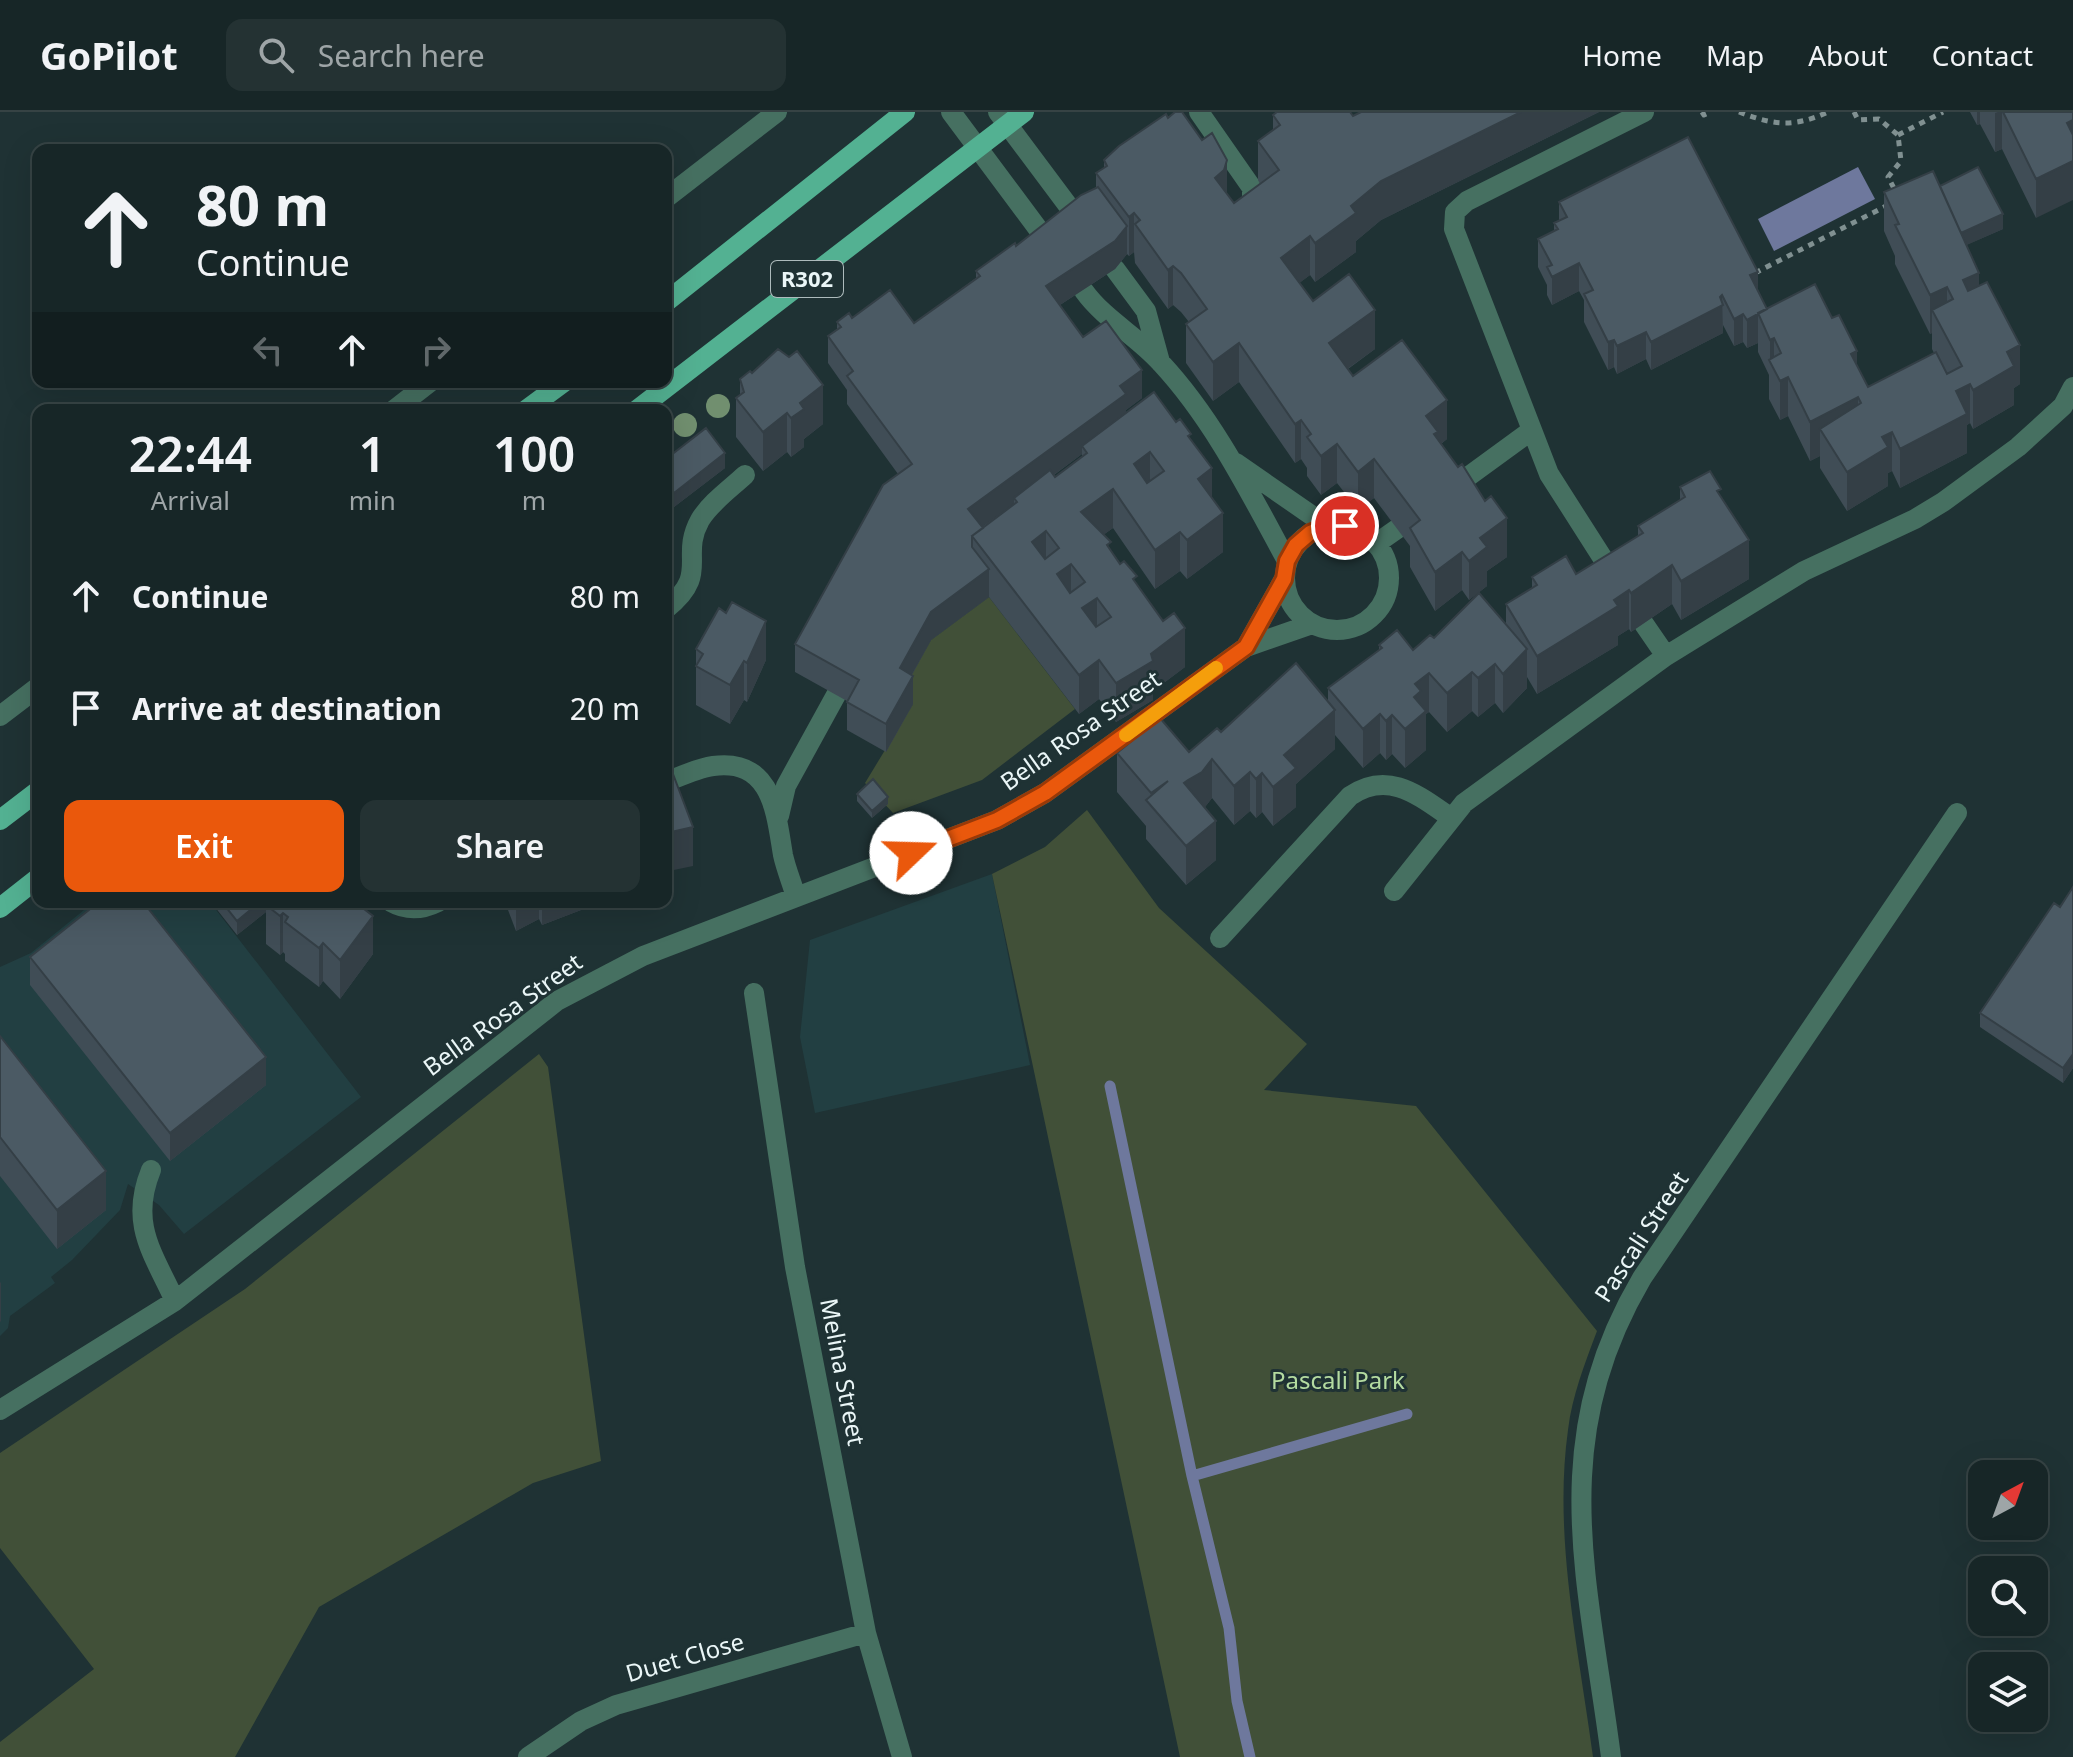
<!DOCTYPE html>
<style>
:root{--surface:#172627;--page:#243233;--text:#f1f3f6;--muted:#9ea5a7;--line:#364344;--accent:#ea580c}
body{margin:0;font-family:"Noto Sans",sans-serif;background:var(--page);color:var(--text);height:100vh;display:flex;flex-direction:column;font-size:30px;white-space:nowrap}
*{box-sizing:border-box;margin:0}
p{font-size:26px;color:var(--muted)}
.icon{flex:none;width:44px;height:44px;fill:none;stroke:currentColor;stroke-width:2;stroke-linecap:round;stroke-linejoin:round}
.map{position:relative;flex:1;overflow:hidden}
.sheet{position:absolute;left:32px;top:292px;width:640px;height:504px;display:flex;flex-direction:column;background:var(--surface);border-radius:16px;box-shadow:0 8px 32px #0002,0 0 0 2px var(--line)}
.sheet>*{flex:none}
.hud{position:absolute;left:32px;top:32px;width:640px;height:244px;border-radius:16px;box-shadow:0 8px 32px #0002,0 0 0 2px var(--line);background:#172627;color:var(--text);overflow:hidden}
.needle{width:52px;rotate:41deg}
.buttons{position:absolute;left:1968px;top:1348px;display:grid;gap:16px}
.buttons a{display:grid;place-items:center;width:80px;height:80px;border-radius:16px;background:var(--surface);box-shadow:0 8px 32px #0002,0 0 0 2px var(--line);font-size:40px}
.pin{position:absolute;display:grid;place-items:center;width:68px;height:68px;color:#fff;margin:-34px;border:4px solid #fff;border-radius:50%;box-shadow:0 2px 8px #0007}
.me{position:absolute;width:88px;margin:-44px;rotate:69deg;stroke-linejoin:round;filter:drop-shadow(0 0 6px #0008)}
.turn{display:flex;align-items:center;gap:28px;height:168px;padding:0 32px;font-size:36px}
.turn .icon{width:104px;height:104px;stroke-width:2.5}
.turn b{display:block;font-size:56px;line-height:68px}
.lanes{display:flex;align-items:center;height:76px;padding:0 32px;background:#0003;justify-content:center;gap:40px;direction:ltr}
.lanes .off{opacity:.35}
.eta{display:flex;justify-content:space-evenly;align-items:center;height:136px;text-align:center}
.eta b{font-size:48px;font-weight:600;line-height:56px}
.action{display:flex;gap:16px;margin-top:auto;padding:16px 32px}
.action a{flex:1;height:92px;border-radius:16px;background:var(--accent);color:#fff;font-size:32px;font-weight:600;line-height:92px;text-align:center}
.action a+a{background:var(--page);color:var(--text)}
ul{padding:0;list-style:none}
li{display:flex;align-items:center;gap:24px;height:112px;padding:0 32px}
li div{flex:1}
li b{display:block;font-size:30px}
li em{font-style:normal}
header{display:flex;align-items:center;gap:48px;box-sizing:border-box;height:112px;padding:0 40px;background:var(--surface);border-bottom:2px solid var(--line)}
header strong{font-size:38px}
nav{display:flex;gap:44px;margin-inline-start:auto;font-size:28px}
.search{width:560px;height:72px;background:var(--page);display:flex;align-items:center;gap:20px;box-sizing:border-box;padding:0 28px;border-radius:16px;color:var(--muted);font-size:30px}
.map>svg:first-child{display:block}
.built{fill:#223f42}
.green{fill:#415038}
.water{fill:#6e789d}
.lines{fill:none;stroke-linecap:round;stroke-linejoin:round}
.stream{stroke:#6e789d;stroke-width:11}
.path{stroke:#809091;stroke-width:5;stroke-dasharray:6 6;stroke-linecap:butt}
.minor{stroke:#467061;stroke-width:20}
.major{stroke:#53b192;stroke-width:20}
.tree{fill:#718f6f}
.wall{fill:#404d56;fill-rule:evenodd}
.shaded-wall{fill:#343f46}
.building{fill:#4b5a64;stroke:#343f46;stroke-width:2;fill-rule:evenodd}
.route-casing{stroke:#983908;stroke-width:20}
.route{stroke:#ea580c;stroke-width:14}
.slow{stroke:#f59e0b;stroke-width:14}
.labels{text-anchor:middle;stroke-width:6;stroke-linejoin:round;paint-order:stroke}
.shield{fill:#1f3234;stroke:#adbbbc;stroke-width:2}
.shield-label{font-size:22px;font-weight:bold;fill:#eaf6f7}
.street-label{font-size:24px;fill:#eaf6f7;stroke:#1f3234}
.park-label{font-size:24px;fill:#b4dba0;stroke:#1f3234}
</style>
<header>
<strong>GoPilot</strong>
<div class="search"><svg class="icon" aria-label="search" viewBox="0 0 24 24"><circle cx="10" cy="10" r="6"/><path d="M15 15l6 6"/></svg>Search here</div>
<nav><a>Home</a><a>Map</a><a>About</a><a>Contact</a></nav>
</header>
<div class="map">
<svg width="2073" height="1645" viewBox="0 0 2073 1645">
<rect width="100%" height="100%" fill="#1f3234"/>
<path class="built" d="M992,762L1030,953L815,1001L800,925L810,828Z
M94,790H210L361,985L184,1122L159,1093L128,1072L120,1098L72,1148L51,1165L55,1171L10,1204L8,1216L0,1224V855L31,841Z"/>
<path class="green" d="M989,485L1075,597L982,668L893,701L865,671L913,592L900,584L931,528Z
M1087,698L1159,796L1307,932L1264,978L1416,994L1597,1219C1585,1251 1572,1284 1568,1318C1553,1426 1579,1538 1593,1645H1180L992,762L1045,735Z
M539,942L548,955L601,1349L533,1371L319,1495L235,1645H0V1630L94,1557L0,1436V1341L245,1177Z"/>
<path class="water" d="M1858,55L1875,87L1774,139L1758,107Z"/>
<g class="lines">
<path class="stream" d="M1110,974L1192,1364L1229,1516L1237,1589L1250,1645
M1192,1364L1407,1302"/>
<path class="path" d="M1702,0L1704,3L1711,0
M1739,0C1773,13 1793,16 1828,0
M1854,0L1858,8L1879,7L1898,23L1901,49L1888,65L1897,82
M1898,23L1943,0
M1755,161L1888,93"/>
<path class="minor" d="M951,0L1050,133
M998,0L1081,111
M1199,0L1252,76V88L1245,101
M666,86L777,0
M1115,157L1146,199L1160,250
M1084,179C1105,208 1137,224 1161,251C1214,308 1250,381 1287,449
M394,298L430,270
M1532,318L1549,362L1616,467
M1236,351L1327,414
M1447,380L1532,318L1454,117L1455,100L1467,89L1644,0
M1285 466a52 52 0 1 1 104 0a52 52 0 1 1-104 0Z
M1377,431L1397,417
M666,497C711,461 679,446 700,408C710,391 731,376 745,363
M1644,512L1666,544
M1246,535L1284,467
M0,604L38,575
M666,670C681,664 698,656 713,654C773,646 776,702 783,743C786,757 792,771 796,785
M779,704L786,674L836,583
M1394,779L1464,691L1666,544L1804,459L1915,407L1943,390L2018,335L2063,294L2073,275
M391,790C407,799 422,798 438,790
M1220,826L1350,684C1388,658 1418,683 1450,705
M754,881L795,1155L866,1521L902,1645
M151,1058C129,1112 153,1141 175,1189
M0,1298L175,1189L557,889L643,844L997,708L1045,681L1246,535L1312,512
M528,1645L581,1609L616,1593L866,1521
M1611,1645C1588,1467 1545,1331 1642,1166L1957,701"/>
<path class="major" d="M666,190L905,0
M526,298L564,270
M637,298L1024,0
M0,708L38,679
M0,796L38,766"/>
</g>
<g class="tree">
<circle cx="718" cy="294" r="12"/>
<circle cx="685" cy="313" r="12"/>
</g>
<path class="wall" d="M1361,0H1599L1381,108L1356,129V140L1315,170L1310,163L1299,171L1313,189L1375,237L1348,257L1353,264L1447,327L1441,332L1507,445L1487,459V474L1469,488L1462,478L1435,499L1410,455V434L1374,386L1358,398L1337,371L1321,383L1307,364V356L1301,347L1295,351L1239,270L1213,289L1186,251V212L1189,210L1181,200L1173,193L1168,197L1135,151L1134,140L1129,144L1127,142L1115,157L1060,193L1083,225L1142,286L1126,298V301L1191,328L1212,386L1223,440L1187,467L1180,459L1155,477L1113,416L1103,423L1111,439L1137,473L1185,555L1153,579V588L1116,610L1099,587L1079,602L989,485L931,528L912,563L913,592L886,640L847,618V589L795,560V532L898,362L847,292V278L828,251V224L837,217V210L914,211L976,166V159L1016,134L1096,75V61L1104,56V48L1227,83L1234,91L1260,72L1258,68V29L1273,18V3L1353,4ZM1082,342V345L1055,365L1054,363ZM1014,392V393L983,416H982Z
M1970,0H2073L2036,106L2002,37L1995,40L1980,12L1977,13Z
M1940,74L2003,117L1966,133L1979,174L2020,272L2014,276V293L1973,317L1970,311L1967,313V341L1900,376L1892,359L1888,361V374L1847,399L1820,356V344L1810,349L1788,304L1780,308L1769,287V263L1758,240V231L1747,236L1743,230L1734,234L1723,213V221L1651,258L1646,247L1617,262L1614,255L1608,258L1584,210V188L1579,179L1552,193L1547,183V173L1538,155V127L1554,119V111L1559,108V90L1758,178L1767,197L1857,255L1868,275L1934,241L1932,237V221L1930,222L1895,152V144L1884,119V80Z
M752,261L823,312L804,327V335L791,345L787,340L763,359L736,325V286L740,283V267Z
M666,347L725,356L674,395L666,384Z
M1680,375L1721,385L1749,467L1681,508L1672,492L1631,520L1629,517L1618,524V533L1537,582L1527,565V576L1503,601L1495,591L1478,605L1472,599L1447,620L1429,600L1426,602V638L1405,656L1392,642L1386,648L1380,641L1363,656L1335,623V637L1296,672V695L1273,714L1262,700L1256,706L1250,699L1234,713L1212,686L1205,695L1216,748L1186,773L1146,727V714L1117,680V641L1189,640L1221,620L1328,590V576L1379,538V533L1413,538L1434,526L1506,513V492L1532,476V465L1576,462L1638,424V414L1680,388Z
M696,537L766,548L747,590L744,588L730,612L696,593Z
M857,682L888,692L872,706L857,689Z
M2073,775V956L2063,971L1980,915V901L2060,795Z
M211,790H346L373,842L340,887L323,869L319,875L285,849V842L283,840L280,843L266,832V800L237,823Z
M505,790H584L581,791V798L542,813L539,807L516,819Z
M30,845L266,973L170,1049L30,873Z
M0,924L106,1098L57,1137L0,1064Z"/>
<path class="shaded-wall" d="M1521,0H1599L1381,108L1356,129V140L1315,170V131L1351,94L1381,69Z
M1977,0H1980V12L1977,13Z
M1998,0H2002V37L1995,40V1Z
M2073,8V47L2067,11Z
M1227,48V86L1215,66Z
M2073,49V88L2036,106V67Z
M1134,101V140L1129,144V105Z
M2003,102V117L1960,136V121Z
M1127,114V142L1115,157L1046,202V174Z
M1310,124V163L1281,185V146Z
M1579,151V179L1552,193V165Z
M1173,154V193L1168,197V158Z
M1758,160V188L1750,163Z
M1979,161V200L1963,168Z
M1947,175V214L1932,198V221L1930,222V183Z
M1722,183L1723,221L1651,258V230Z
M1375,198V237L1329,270V231Z
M1743,202V230L1734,234V207Z
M1758,203V231L1747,236V208Z
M1646,220V247L1617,262V234Z
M1774,226V257L1770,251V228Z
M1614,228V255L1608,258V230Z
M1239,231V270L1213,289V250Z
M2020,233V272L2014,276V293L1973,317V278L2007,240Z
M1857,239V278L1851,242Z
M1142,258V286L1126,298V310L1082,334V342L1017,390L1014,386V392L968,425V397L1120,274Z
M1788,265V304L1780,308V269Z
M1970,272V311L1967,313V341L1900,376V337L1956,279Z
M823,273V312L804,327V335L791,345V306L800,291Z
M1858,285V324L1820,317V344L1810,349V310Z
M1447,288V327L1438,334L1426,304Z
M787,301V340L763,359V320Z
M1301,308V347L1295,351V312Z
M1892,320V359L1888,361V374L1847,399V360L1882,325Z
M1337,332V371L1321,383V344Z
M1150,340V379L1134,352Z
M725,341V356L674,395V381Z
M1374,347V386L1358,398V360Z
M1212,356V395L1198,367Z
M1113,377V416L1081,439V400Z
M670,396V435L666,438V399Z
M1223,401V440L1187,467V428Z
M1507,406V445L1487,459V474L1469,488V449L1480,426Z
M1046,419V458L1032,430Z
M1180,420V459L1155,477V438Z
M1749,428V467L1681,508V469Z
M1462,440V478L1435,499V460Z
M1071,452V490L1057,462Z
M1672,453V492L1631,520V481Z
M989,457V485L931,528L900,584V556L931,500Z
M1629,478V517L1618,524V533L1537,582V544L1614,488Z
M1097,486V525L1082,496Z
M766,509V548L747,590V551Z
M1185,516V555L1153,579V588L1116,610V571L1151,542Z
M1527,537V576L1503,601V562Z
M1099,548V587L1079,602V563Z
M744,549V588L730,612V573Z
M1495,552V591L1478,605V566Z
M1472,560V599L1447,620V581Z
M1429,561V600L1426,602V638L1405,656V617L1414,585L1415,572Z
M913,564V592L886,640V612Z
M1335,598V637L1296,672V695L1273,714V675L1284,643Z
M1380,602V641L1363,656V617Z
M1392,603V642L1386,648V609Z
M1212,647V686L1202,699L1184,671Z
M1250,660V699L1234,713V674Z
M1262,661V700L1256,706V667Z
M888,685V692L872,706V699Z
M1216,709V748L1186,773V734Z
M693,715V754L669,759V766L666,767L667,721Z
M260,790H279L266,793V800L237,823V809Z
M516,790H539V807L516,819Z
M542,790H584L581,791V798L542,813Z
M283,801V840L280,843V804Z
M373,804V842L340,887V848Z
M323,831V869L319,875V836Z
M2073,942V956L2063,971V956Z
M266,945V973L170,1049V1021Z
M106,1059V1098L57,1137V1098Z
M1,1170V1209L0,1210V1171Z"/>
<path class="building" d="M1175,0H1182L1202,28L1212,21L1227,48L1224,58L1215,66L1234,91L1279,58L1258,29L1280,13L1273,3L1277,0H1350L1353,4L1361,0H1521L1381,69L1351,94L1356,101L1315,131L1310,124L1281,146L1313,189L1349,162L1375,198L1329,231L1353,264L1402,228L1447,288L1426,304L1438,320L1434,322L1458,355L1462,352L1485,389L1491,384L1507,406L1480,426L1487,435L1469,449L1462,440L1435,460L1410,416L1420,408L1374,347L1358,360L1337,332L1321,344L1307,325L1311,322L1301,308L1295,312L1239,231L1213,250L1186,212L1207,197L1181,161L1173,154L1168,158L1135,112L1140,108L1134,101L1129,105L1096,61L1107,54L1104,48L1119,34L1166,2L1168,6Z
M2003,0H2073V8L2067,11L2073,23V49L2036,67Z
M1688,25L1758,160L1750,163L1767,197L1747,208L1743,202L1734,207L1722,183L1720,185L1723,193L1651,230L1646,220L1617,234L1614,228L1608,230L1584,182L1593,178L1579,151L1552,165L1547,155L1552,153L1538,127L1558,117L1554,111L1567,105L1559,90Z
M1978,55L2003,102L1961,121L1940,74Z
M1933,59L1979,161L1963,168L1968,179L1987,170L2020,233L2007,240L2014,254L1973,278L1970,272L1956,279L1967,302L1900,337L1892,320L1882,325L1888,335L1847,360L1820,317L1861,291L1858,285L1810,310L1788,265L1780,269L1769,248L1781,241L1774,226L1770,228L1758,201L1815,172L1832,206L1839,203L1857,239L1851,242L1868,275L1936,240L1947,262L1962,254L1932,198L1953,187L1947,175L1930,183L1895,113L1899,112L1884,80Z
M1098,75L1127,114L1115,129L1046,174L1083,225L1106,209L1142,258L1120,274L1126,282L968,397L983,416L972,424V435L989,457L931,500L900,556L913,564L886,612L847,590L859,568L795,532L883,373L912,352L847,264L853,259L828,224L841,215L837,210L849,201L852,206L890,178L914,211L980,164L976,159L1015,131L1016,134L1081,83Z
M778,237L789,245L797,239L823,273L800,291L804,297L791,306L787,301L763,320L736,286L744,280L740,267L750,259L752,261Z
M1154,280L1176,310L1180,307L1191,322L1188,324L1212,356L1198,367L1223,401L1187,428L1180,420L1155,438L1113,377L1081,400L1111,430L1107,433L1120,452L1124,449L1137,464L1133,467L1163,509L1174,501L1185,516L1151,542L1153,549L1116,571L1099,548L1079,563L972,424L1017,390L1014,386L1050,358L1055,365L1087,341L1082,334ZM1150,340L1164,359L1147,371L1134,352ZM1046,419L1059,436L1045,447L1032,430ZM1071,452L1085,470L1070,481L1057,462ZM1097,486L1111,505L1096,515L1082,496Z
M706,316L725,341L674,381L666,370V347Z
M1710,359L1721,377L1717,379L1749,428L1681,469L1672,453L1631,481L1629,478L1614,488L1618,494L1537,544L1506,492L1537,473L1532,465L1566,444L1576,462L1643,421L1638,414L1685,385L1680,375Z
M1479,481L1527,537L1503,562L1495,552L1478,566L1472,560L1447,581L1429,561L1415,572L1421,579L1414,585L1426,599L1405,617L1392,603L1386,609L1380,602L1363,617L1328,576L1382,536L1379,533L1397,518L1413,538L1430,523L1434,526Z
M732,490L766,509L747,551L744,549L730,573L696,554L703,542L696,537L719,496L726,501Z
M1296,551L1335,598L1284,643L1296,656L1273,675L1262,661L1256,667L1250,660L1234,674L1212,647L1202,660L1188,668L1184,671L1216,709L1186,734L1146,688L1168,669L1151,681L1117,641L1160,606L1189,640L1217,616L1221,620Z
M673,662L693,715L667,721L669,727L666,728V665Z
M873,667L888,685L872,699L857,682Z
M2073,775V942L2063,956L1980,901L2054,791L2060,795Z
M99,790H143L266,945L170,1021L30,845Z
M222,790H260L237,809Z
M268,790H346L352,794L355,790L373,804L340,848L323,831L319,836L285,810L288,805L283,801L280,804L266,793Z
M0,924L106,1059L57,1098L0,1025Z"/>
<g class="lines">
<g class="route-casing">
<path id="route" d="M911,741L997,708L1045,681L1246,535L1284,467L1287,449L1296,433L1310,421L1327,414H1345"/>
</g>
<use href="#route" class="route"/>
<path class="slow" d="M1126,623L1216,556"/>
</g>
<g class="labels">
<rect class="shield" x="771" y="149" width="72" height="36" rx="6"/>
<g class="shield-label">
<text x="807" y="175">R302</text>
</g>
<g class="street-label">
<text transform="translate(1081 619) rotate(-35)" y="8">Bella Rosa Street</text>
<text transform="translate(503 903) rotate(-36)" y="8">Bella Rosa Street</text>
<text transform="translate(1642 1125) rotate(-57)" y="8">Pascali Street</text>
<text transform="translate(842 1260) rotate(79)" y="8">Melina Street</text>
<text transform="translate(685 1546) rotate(-16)" y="8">Duet Close</text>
</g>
<g class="park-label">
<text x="1338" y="1277">Pascali Park</text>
</g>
</g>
</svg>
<div class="buttons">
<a><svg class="needle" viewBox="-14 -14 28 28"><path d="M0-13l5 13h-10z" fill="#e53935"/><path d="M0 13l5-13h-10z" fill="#9ea5a7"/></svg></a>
<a><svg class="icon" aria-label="search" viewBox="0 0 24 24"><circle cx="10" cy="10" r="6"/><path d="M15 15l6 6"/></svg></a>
<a><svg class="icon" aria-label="layers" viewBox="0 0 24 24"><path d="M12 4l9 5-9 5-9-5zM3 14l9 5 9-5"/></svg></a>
</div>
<div class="pin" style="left:1345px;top:414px;background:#d93025"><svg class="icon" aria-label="arrive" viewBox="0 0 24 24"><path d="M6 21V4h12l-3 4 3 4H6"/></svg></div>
<svg class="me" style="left:911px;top:741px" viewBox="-20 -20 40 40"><circle r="19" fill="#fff"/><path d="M0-13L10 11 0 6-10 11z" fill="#ea580c"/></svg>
<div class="hud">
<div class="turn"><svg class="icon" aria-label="ahead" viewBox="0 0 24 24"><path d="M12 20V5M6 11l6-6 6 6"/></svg><div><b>80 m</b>Continue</div></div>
<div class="lanes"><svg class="icon off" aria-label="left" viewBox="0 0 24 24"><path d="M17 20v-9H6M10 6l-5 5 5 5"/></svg><svg class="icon" aria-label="ahead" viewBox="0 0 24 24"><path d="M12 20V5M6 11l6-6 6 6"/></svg><svg class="icon off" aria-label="right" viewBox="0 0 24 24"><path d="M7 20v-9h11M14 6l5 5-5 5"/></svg></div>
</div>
<section class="sheet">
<div class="eta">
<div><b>22:44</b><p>Arrival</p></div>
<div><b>1</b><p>min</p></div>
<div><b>100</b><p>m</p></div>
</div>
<ul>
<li><svg class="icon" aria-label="ahead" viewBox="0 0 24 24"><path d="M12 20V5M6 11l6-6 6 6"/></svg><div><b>Continue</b></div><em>80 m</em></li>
<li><svg class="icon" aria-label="arrive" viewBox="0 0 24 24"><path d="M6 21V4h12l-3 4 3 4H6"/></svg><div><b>Arrive at destination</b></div><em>20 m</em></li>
</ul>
<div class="action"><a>Exit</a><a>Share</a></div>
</section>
</div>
